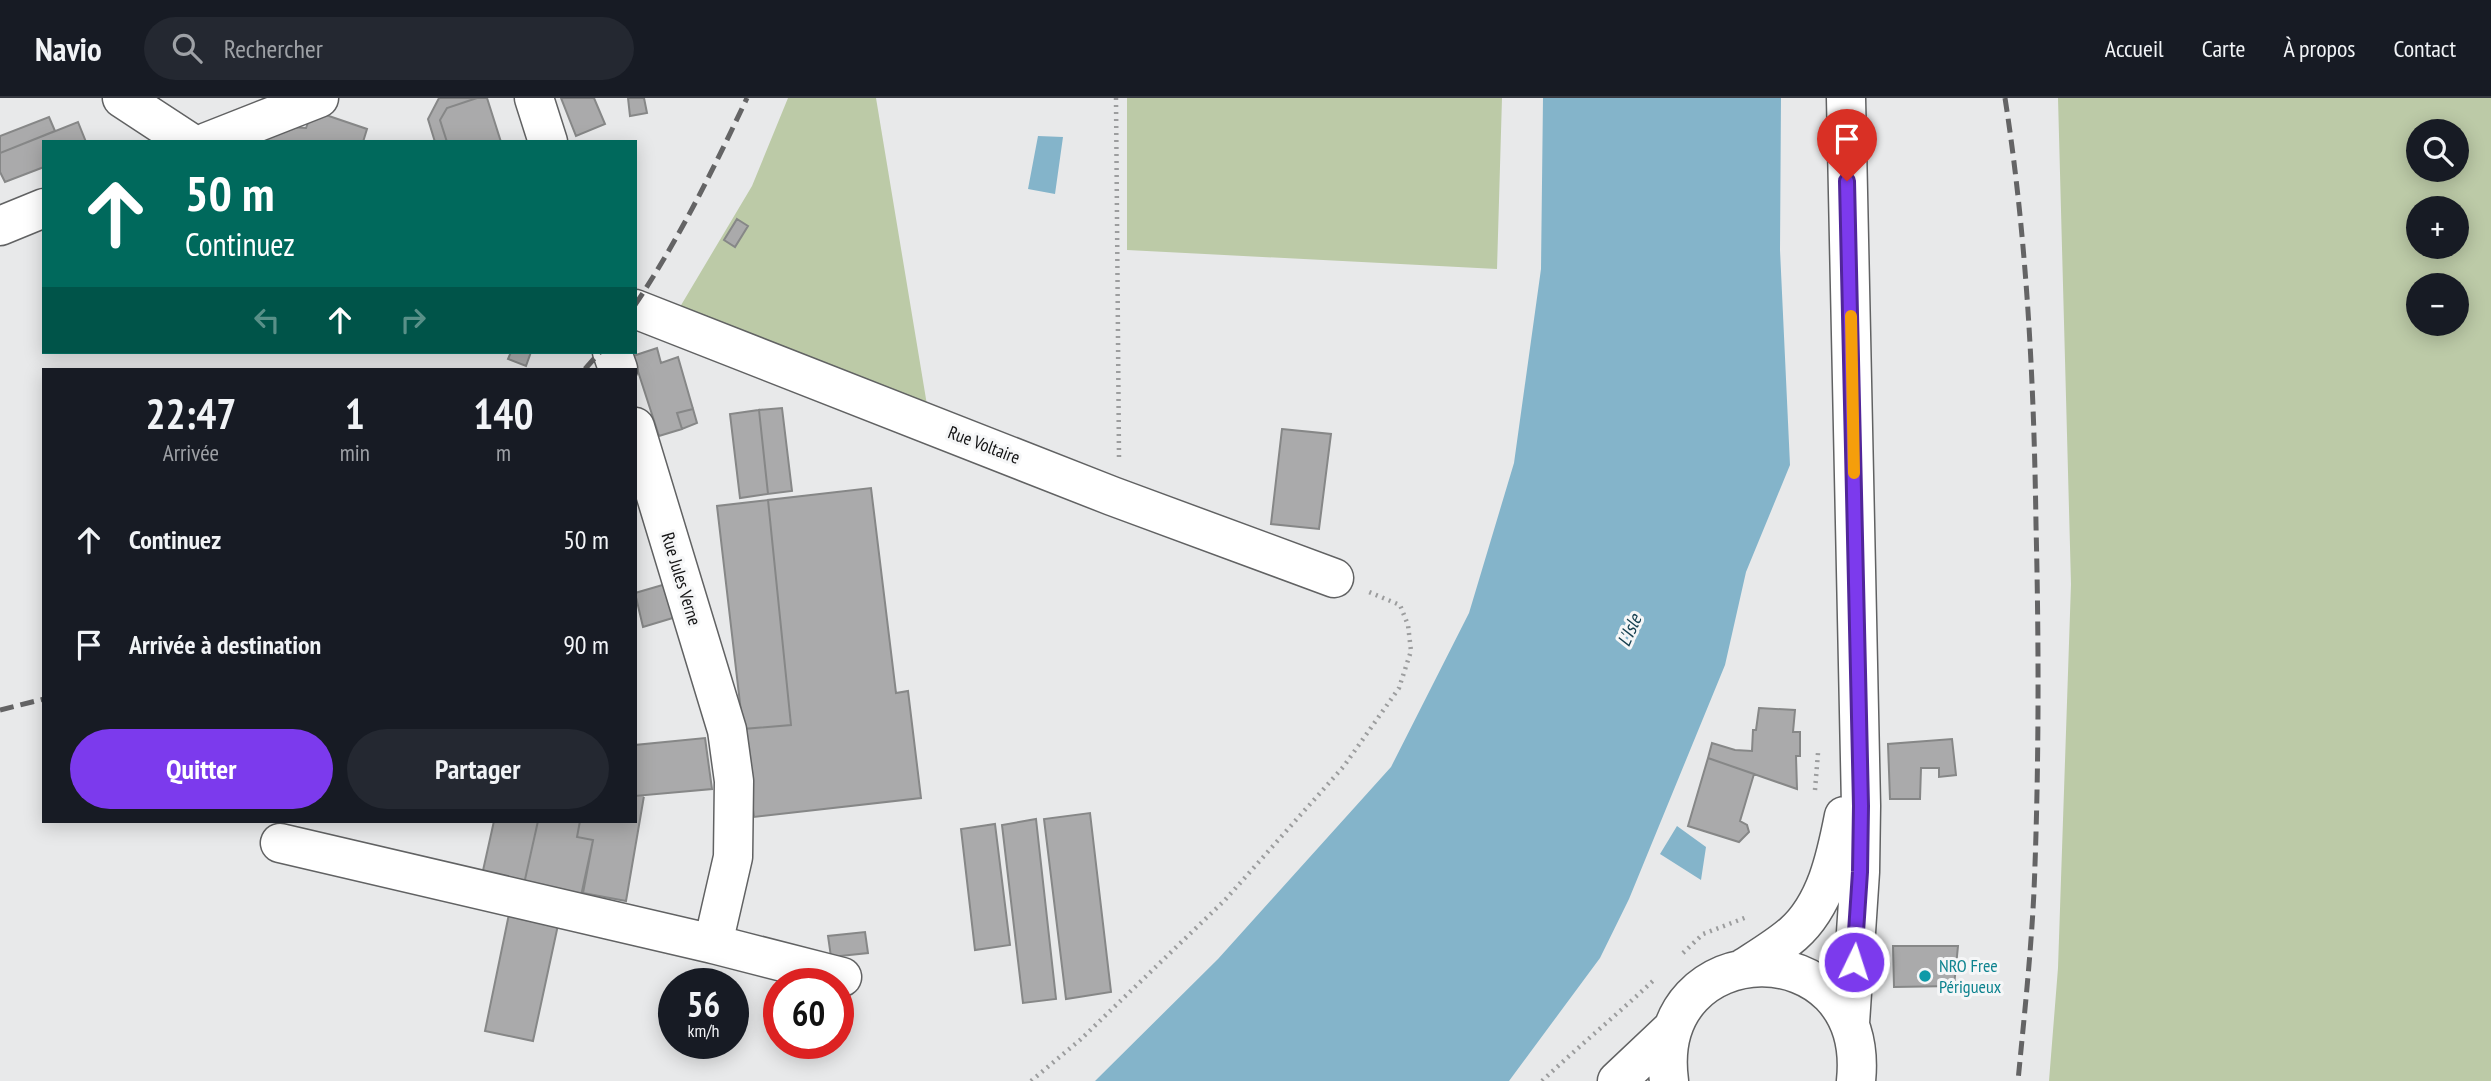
<!DOCTYPE html>
<html lang="fr">
<meta charset="utf-8">
<style>
:root{--surface:#171b24;--page:#242831;--text:#f1f3f6;--muted:#9ea1a6;--line:#363941;--accent:#7c3aed}
body{margin:0;font-family:"PT Sans Narrow",sans-serif;background:var(--page);color:var(--text);height:100vh;display:flex;flex-direction:column;font-size:26px;white-space:nowrap}
*{box-sizing:border-box;margin:0}
p{font-size:23px;color:var(--muted)}
.icon{flex:none;width:38px;height:38px;fill:none;stroke:currentColor;stroke-width:2;stroke-linecap:round;stroke-linejoin:round}
.map{position:relative;flex:1;overflow:hidden}
.drawer{position:absolute;left:42px;top:270px;width:595px;height:455px;display:flex;flex-direction:column;background:var(--surface);border-radius:0px;box-shadow:0 4px 18px #0003}
.drawer>*{flex:none}
.top-card{position:absolute;left:42px;top:42px;width:595px;height:214px;border-radius:0px;box-shadow:0 4px 18px #0003;background:#00695c;color:#fff;overflow:hidden}
.controls{position:absolute;left:2406px;top:21px;display:grid;gap:14px}
.controls a{display:grid;place-items:center;width:63px;height:63px;border-radius:50%;background:var(--surface);box-shadow:0 4px 18px #0003;font-size:35px}
.speed{position:absolute;left:658px;top:870px;display:flex;gap:14px;font-size:35px;font-weight:700;text-align:center}
.speed>*{display:grid;place-content:center;width:91px;height:91px;border-radius:50%;background:var(--surface);box-shadow:0 4px 18px #0003;line-height:1}
.speed small{font-size:18px;font-weight:400}
.speed .limit{border:10px solid #d22;background:#fff;color:#111}
.pin{position:absolute;display:grid;place-items:center;width:60px;height:60px;color:#fff;margin:-72px -30px;border-radius:50% 50% 50% 0;rotate:-45deg;box-shadow:0 0 7px #0007}
.pin .icon{rotate:45deg}
.me{position:absolute;width:77px;margin:-38px;rotate:4deg;stroke-linejoin:round;filter:drop-shadow(0 0 5px #0008)}
.turn{display:flex;align-items:center;gap:24px;height:147px;padding:0 28px;font-size:32px}
.turn .icon{width:91px;height:91px;stroke-width:2.5}
.turn b{display:block;font-size:49px;line-height:60px}
.lanes{display:flex;align-items:center;height:66px;padding:0 28px;background:#0003;justify-content:center;gap:35px;direction:ltr}
.lanes .off{opacity:.35}
.eta{display:flex;justify-content:space-evenly;align-items:center;height:119px;text-align:center}
.eta b{font-size:42px;font-weight:800;line-height:49px}
.button{display:flex;gap:14px;margin-top:auto;padding:14px 28px}
.button a{flex:1;height:80px;border-radius:42px;background:var(--accent);color:#fff;font-size:28px;font-weight:800;line-height:80px;text-align:center}
.button a+a{background:var(--page);color:var(--text)}
ul{padding:0;list-style:none}
li{display:flex;align-items:center;gap:21px;height:105px;padding:0 28px}
li div{flex:1}
li b{display:block;font-size:26px}
li em{font-style:normal}
header{display:flex;align-items:center;gap:42px;box-sizing:border-box;height:98px;padding:0 35px;background:var(--surface);border-bottom:2px solid var(--line)}
header strong{font-size:33px}
nav{display:flex;gap:38px;margin-inline-start:auto;font-size:24px}
.search{width:490px;height:63px;background:var(--page);display:flex;align-items:center;gap:18px;box-sizing:border-box;padding:0 24px;border-radius:38px;color:var(--muted);font-size:26px}
.map>svg:first-child{display:block}
.green{fill:#bccaa7;fill-rule:evenodd}
.water{fill:#84b4ca}
.building{fill:#aaaaab;stroke:#868787;stroke-width:2}
.lines{fill:none;stroke-linecap:round;stroke-linejoin:round}
.minor-casing{stroke:#616263;stroke-width:41}
.major-casing{stroke:#616263;stroke-width:41}
.path{stroke:#9c9d9e;stroke-width:4.5;stroke-dasharray:2 5;stroke-linecap:butt}
.minor{stroke:#fff;stroke-width:38}
.major{stroke:#fff;stroke-width:38}
.rail{stroke:#646465;stroke-width:5;stroke-dasharray:14 7;stroke-linecap:butt}
.route-casing{stroke:#51269a;stroke-width:18}
.route{stroke:#7c3aed;stroke-width:12}
.slow{stroke:#f59e0b;stroke-width:12}
.culture-dot{fill:#0f9aa8;stroke:#f5f6f7;stroke-width:2.5}
.labels{text-anchor:middle;stroke-width:6;stroke-linejoin:round;paint-order:stroke}
.street-label{font-size:18px;fill:#131314;stroke:#f5f6f7}
.culture-label{font-size:18px;fill:#0d838f;stroke:#f5f6f7;text-anchor:start}
.water-label{font-size:19px;font-style:italic;fill:#164050;stroke:#f5f6f7}
</style>
<header>
<strong>Navio</strong>
<div class="search"><svg class="icon" aria-label="search" viewBox="0 0 24 24"><circle cx="10" cy="10" r="6"/><path d="M15 15l6 6"/></svg>Rechercher</div>
<nav><a>Accueil</a><a>Carte</a><a>À propos</a><a>Contact</a></nav>
</header>
<div class="map">
<svg width="2491" height="983" viewBox="0 0 2491 983">
<rect width="100%" height="100%" fill="#e8e9ea"/>
<path class="green" d="M788,0H876L928,313L677,214L752,88Z
M1127,0H1502L1497,171L1127,152Z
M2058,0H2491V983H2049L2058,870L2071,486ZM2418,33H2457V72H2418ZM2418,110H2457V149H2418ZM2418,187H2457V226H2418Z"/>
<path class="water" d="M1543,0H1781L1780,152L1790,367L1746,474L1725,567L1629,801L1600,860L1509,983H1095L1218,861L1391,669L1469,515L1514,365L1541,171Z
M1038,38L1063,39L1055,96L1028,91Z
M1677,728L1706,749L1701,782L1660,756Z"/>
<path class="building" d="M439,0H477L447,10L440,22L447,44H435L428,21Z
M477,0H487L501,44H447L440,22L447,10Z
M561,0H594L605,26L576,38Z
M628,0H644L647,15L630,18Z
M311,17H326L367,31L363,44H264L265,39L290,29L306,30Z
M49,19L55,33L0,55V38Z
M78,24L86,44H44V69L5,84L0,74V55Z
M737,121L748,128L735,149L724,142Z
M657,250L661,265L678,259L693,311L677,315L682,331L659,338L633,258Z
M511,254H531L526,268L508,261Z
M782,310L792,393L768,396L759,312Z
M693,311L697,325L682,331L677,315Z
M759,312L768,396L740,400L730,316Z
M1282,331L1331,336L1319,431L1271,426Z
M871,390L896,595L908,593L921,700L754,719L743,631L791,627L768,402Z
M768,402L791,627L743,631L717,408Z
M666,486L676,519L643,529L635,495Z
M1759,610L1795,612L1793,634H1800V658H1796L1797,691L1708,660L1712,645L1735,652L1752,653L1753,632H1756Z
M705,640L712,691L635,698V647Z
M1952,641L1956,677L1939,679V670H1921L1920,701H1890L1888,646Z
M1708,660L1754,676L1740,723L1747,727L1749,734L1739,744L1688,728Z
M635,698H644L626,803L583,795L593,742L577,739L580,723H635Z
M1090,715L1111,894L1066,901L1044,721Z
M1036,721L1056,901L1023,905L1002,727Z
M494,723H538L524,786L482,777Z
M538,723H580L577,739L593,742L581,798L524,786Z
M995,726L1010,847L975,852L961,731Z
M509,816L558,827L533,943L485,933Z
M865,834L868,855L831,859L828,838Z
M1893,848H1958L1954,888L1894,889Z"/>
<g class="lines">
<g class="minor-casing">
<path id="minor" d="M122,0L189,44
M534,0L548,44
M207,44L319,0
M0,128L44,110
M635,211L1112,398L1334,480
M612,254L618,271
M280,745L713,846L733,759L734,683L727,632L635,329
M713,846L842,879"/>
</g>
<g class="major-casing">
<path id="major" d="M1846,0L1861,708L1860,774L1850,925
M1744,870C1761,859 1778,849 1793,836C1826,807 1836,759 1844,718
M1617,983L1672,931
M1669,983C1649,834 1872,829 1856,983"/>
</g>
<path class="path" d="M1116,0L1119,360
M1815,692L1818,655
M1683,855L1703,836L1747,819
M1031,983L1080,942L1225,802L1344,668L1399,590L1411,553L1408,527L1400,507L1369,494
M1542,983C1579,948 1619,915 1656,880"/>
<use href="#minor" class="minor"/>
<use href="#major" class="major"/>
<path class="rail" d="M2005,0C2027,141 2034,285 2036,427C2039,549 2039,671 2034,793C2031,856 2024,920 2018,983
M635,207C679,141 713,72 747,0
M585,271L600,254
M0,612L44,601"/>
</g>
<g class="lines">
<g class="route-casing">
<path id="route" d="M1847,83L1861,708L1860,774L1854,864"/>
</g>
<use href="#route" class="route"/>
<path class="slow" d="M1851,218L1854,375"/>
</g>
<circle class="culture-dot" cx="1925" cy="878" r="7"/>
<g class="labels">
<g class="street-label">
<text transform="translate(984 347) rotate(21)" y="6">Rue Voltaire</text>
<text transform="translate(681 481) rotate(73)" y="6">Rue Jules Verne</text>
</g>
<g class="culture-label">
<text x="1939" y="874">NRO Free<tspan x="1939" dy="21">Périgueux</tspan></text>
</g>
<g class="water-label">
<text transform="translate(1629 532) rotate(-66)" y="7">L'Isle</text>
</g>
</g>
</svg>
<div class="controls">
<a><svg class="icon" aria-label="search" viewBox="0 0 24 24"><circle cx="10" cy="10" r="6"/><path d="M15 15l6 6"/></svg></a>
<a>+</a>
<a>−</a>
</div>
<div class="speed"><div>56<small>km/h</small></div><div class="limit">60</div></div>
<div class="pin" style="left:1847px;top:83px;background:#d93025"><svg class="icon" aria-label="arrive" viewBox="0 0 24 24"><path d="M6 21V4h12l-3 4 3 4H6"/></svg></div>
<svg class="me" style="left:1854px;top:864px" viewBox="-20 -20 40 40"><circle r="17" fill="#7c3aed" stroke="#fff" stroke-width="3"/><path d="M0-11L8 9 0 5-8 9z" fill="#fff"/></svg>
<div class="top-card">
<div class="turn"><svg class="icon" aria-label="ahead" viewBox="0 0 24 24"><path d="M12 20V5M6 11l6-6 6 6"/></svg><div><b>50 m</b>Continuez</div></div>
<div class="lanes"><svg class="icon off" aria-label="left" viewBox="0 0 24 24"><path d="M17 20v-9H6M10 6l-5 5 5 5"/></svg><svg class="icon" aria-label="ahead" viewBox="0 0 24 24"><path d="M12 20V5M6 11l6-6 6 6"/></svg><svg class="icon off" aria-label="right" viewBox="0 0 24 24"><path d="M7 20v-9h11M14 6l5 5-5 5"/></svg></div>
</div>
<section class="drawer">
<div class="eta">
<div><b>22:47</b><p>Arrivée</p></div>
<div><b>1</b><p>min</p></div>
<div><b>140</b><p>m</p></div>
</div>
<ul>
<li><svg class="icon" aria-label="ahead" viewBox="0 0 24 24"><path d="M12 20V5M6 11l6-6 6 6"/></svg><div><b>Continuez</b></div><em>50 m</em></li>
<li><svg class="icon" aria-label="arrive" viewBox="0 0 24 24"><path d="M6 21V4h12l-3 4 3 4H6"/></svg><div><b>Arrivée à destination</b></div><em>90 m</em></li>
</ul>
<div class="button"><a>Quitter</a><a>Partager</a></div>
</section>
</div>
